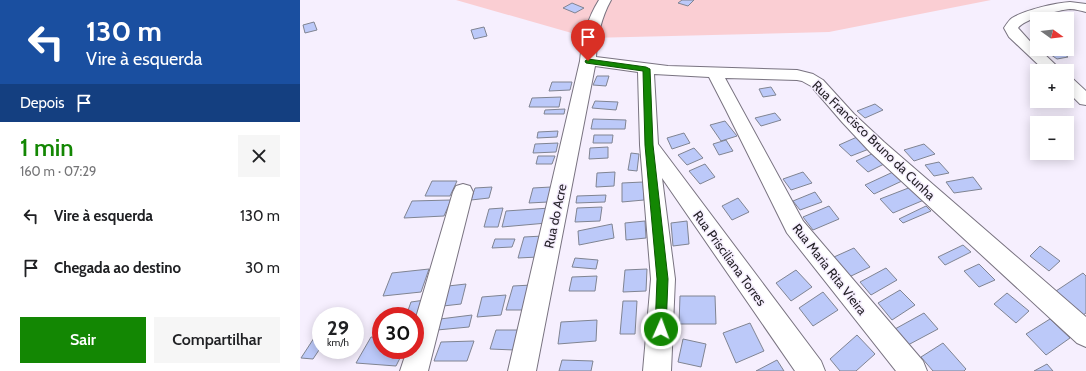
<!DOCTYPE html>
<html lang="pt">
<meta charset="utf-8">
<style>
:root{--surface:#fff;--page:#f6f6f6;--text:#202124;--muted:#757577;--accent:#138703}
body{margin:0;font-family:Cabin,sans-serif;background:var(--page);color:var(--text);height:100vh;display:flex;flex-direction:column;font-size:15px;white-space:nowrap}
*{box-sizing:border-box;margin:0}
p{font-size:13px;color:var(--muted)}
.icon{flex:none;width:22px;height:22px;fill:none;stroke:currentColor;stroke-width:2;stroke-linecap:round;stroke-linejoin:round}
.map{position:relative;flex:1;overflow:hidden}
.drawer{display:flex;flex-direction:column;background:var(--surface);width:300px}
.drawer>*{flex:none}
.top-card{background:#1a4fa0;color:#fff;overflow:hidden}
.needle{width:26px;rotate:105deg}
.tools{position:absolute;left:730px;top:12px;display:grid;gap:8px}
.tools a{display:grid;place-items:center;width:44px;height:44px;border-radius:0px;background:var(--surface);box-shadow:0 2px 10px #0003;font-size:20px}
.speed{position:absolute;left:12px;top:307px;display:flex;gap:8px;font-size:20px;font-weight:700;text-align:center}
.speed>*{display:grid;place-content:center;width:52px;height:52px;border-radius:50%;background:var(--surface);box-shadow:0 2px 10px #0003;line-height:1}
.speed small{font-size:10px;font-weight:400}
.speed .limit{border:6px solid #d22;background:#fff;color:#111}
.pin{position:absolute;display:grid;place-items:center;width:34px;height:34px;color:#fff;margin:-41px -17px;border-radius:50% 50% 50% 0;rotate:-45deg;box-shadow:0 0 4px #0007}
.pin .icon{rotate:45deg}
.me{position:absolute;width:44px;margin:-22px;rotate:2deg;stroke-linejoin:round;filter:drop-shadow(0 0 3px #0008)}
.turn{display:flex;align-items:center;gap:14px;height:84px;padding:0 20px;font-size:18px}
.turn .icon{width:52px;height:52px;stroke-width:2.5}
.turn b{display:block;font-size:28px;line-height:34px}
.then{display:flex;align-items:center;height:38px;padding:0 20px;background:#0003;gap:8px;font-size:15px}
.round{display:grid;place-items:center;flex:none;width:42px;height:42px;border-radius:0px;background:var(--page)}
.headline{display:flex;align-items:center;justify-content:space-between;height:68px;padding:0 20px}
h1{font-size:24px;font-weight:600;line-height:30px;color:var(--accent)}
.primary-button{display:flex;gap:8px;margin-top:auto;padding:8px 20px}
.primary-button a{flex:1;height:46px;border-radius:0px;background:var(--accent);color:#fff;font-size:16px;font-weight:600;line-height:46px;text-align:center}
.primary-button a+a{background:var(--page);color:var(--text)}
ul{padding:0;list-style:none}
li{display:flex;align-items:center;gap:12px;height:52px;padding:0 20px}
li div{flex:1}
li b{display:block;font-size:15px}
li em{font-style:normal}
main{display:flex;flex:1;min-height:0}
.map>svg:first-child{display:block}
.green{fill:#faced3}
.building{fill:#bcc9f9;stroke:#808492}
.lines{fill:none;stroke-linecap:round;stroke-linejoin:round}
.minor-casing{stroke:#797380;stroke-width:2}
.minor{fill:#fff;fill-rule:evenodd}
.route{fill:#138703;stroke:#0c5802}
.labels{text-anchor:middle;stroke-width:3;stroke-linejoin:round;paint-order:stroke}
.street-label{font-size:13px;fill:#262329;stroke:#f6effe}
</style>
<main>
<section class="drawer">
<div class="top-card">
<div class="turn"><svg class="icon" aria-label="left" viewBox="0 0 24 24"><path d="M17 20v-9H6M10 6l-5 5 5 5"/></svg><div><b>130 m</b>Vire à esquerda</div></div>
<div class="then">Depois<svg class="icon" aria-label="arrive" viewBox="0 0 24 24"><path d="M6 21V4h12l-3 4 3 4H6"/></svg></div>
</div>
<div class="headline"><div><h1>1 min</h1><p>160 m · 07:29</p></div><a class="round"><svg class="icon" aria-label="close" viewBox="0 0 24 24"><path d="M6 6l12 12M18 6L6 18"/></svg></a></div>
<ul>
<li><svg class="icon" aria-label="left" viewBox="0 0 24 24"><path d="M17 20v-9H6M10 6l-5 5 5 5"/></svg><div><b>Vire à esquerda</b></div><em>130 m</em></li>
<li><svg class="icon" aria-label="arrive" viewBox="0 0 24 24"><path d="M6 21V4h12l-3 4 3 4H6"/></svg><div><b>Chegada ao destino</b></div><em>30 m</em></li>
</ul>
<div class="primary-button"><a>Sair</a><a>Compartilhar</a></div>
</section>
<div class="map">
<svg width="786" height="371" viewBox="0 0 786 371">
<rect width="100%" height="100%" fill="#f6effe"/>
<path class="green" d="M156,0H691L529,32L289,38Z"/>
<path class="building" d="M382,0H394L388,6L378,3Z
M272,3L284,8L275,13L263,8Z
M14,22L17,30L5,33L3,25Z
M184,27L187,36L174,39L171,30Z
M758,50L768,57L757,59L747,52Z
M297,76H309L306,86L293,85Z
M252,82H272L270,90L249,91Z
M471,87L476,95L463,97L459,89Z
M261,97L259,107H229L232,98Z
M295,101L318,102L316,110L292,108Z
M575,104L583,110L565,118L557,111Z
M265,109L264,114H244L245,110Z
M475,113L481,120L461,126L455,118Z
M293,119L326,120L325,129H291Z
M425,121L437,136L421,141L410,125Z
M258,131L257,137L237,138L238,132Z
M384,133L390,143L372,149L367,138Z
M294,135H313L312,143H293Z
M557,137L569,149L551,156L539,145Z
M426,140L433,151L419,155L413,144Z
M258,143L256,152L233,153L235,144Z
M624,144L635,154L614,161L604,150Z
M308,147V158L289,159L290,148Z
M394,148L403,158L387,165L378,155Z
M331,153L339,154L337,171L328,170Z
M574,153L586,163L568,172L556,161Z
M238,156H255L252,164H236Z
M639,162L649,173L634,176L625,165Z
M405,164L415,177L400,184L389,171Z
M315,172L314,186L296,187L297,173Z
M503,172L512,183L491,190L483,179Z
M593,172L602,181L574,194L565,185Z
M673,177L682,189L654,193L646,182Z
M132,181H157L150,196H125Z
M343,182L344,200L322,202V183Z
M192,187L189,198L171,200L175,188Z
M251,187L248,202L229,203L233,188Z
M611,187L624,200L593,213L580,199Z
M515,192L522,202L500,210L493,201Z
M306,195L305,202L276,203L277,196Z
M438,198L449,212L432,220L422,206Z
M151,200L144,216L104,218L112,201Z
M529,206L539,219L513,230L503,217Z
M626,206L631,211L603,223L599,219Z
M302,207L300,221L275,222L277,208Z
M203,208L198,227H184L189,209Z
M250,208L247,223L202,227L206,211Z
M345,221L346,238L326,240L325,223Z
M387,221L389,244L373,246L371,223Z
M312,224L314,238L279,245L278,231Z
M243,236L238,257L218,258L224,237Z
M195,239H215L212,247L192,248Z
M663,245L671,252L645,265L638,257Z
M740,246L760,261L749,271L730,256Z
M554,248L570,267L549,277L534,257Z
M275,258L298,260L296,269L272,267Z
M679,264L695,280L679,287L664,271Z
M586,268L597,280L571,295L560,282Z
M129,269L121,292L83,296L92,273Z
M347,269L346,291L323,292L325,270Z
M496,270L512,287L491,301L476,283Z
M783,273L786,276V313L783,315L756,291Z
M297,276L295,291H269L272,277Z
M166,284L161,304L143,306L148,286Z
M232,285L226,310H206L213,286Z
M600,290L615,305L592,320L578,303Z
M523,292L538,310L513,326L499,308Z
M707,293L729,311L716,323L694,304Z
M206,295L201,315L177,317L182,297Z
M380,296H415L416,324H379Z
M125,300L115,322V316H106L111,302Z
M323,301H337L335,334H320Z
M624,313L638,329L608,345L595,329Z
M172,315L169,327L137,330L140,319Z
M750,319L770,338L746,355L726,334Z
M297,320L296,341L258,344L261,322Z
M450,323L464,351L436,363L423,333Z
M196,330H220L214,350L190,349Z
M16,335L21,336V347L13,359L1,358Z
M557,335L575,354L556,371H540L530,359Z
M71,337L81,338V350H104L96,366L56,363Z
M383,339L406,344L401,367L378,362Z
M174,341L167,361H134L141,342Z
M643,343L666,369L664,371H633L621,357Z
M262,360L293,361L291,371H259Z
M477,360L484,371H456Z
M747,364L753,371H734Z"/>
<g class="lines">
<g class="minor-casing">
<path id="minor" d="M299,0H311C301,18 297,37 296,57L368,66L497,70L513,74L523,80L554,114L584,142L786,317V347L777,343L570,152L542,122L511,86L502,81L497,80L425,78L503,221L623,361L627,371H596L487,233L426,110L409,77L354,74L358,144L521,361L525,371H495L362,178L375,279L371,371H343L351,279L340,145L338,72L295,66L236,371H208L280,61C282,39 287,19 299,0Z
M770,2L786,4V12C781,11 776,9 770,9C759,10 724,19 718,28L737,49H739L762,71H745L709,37L704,28C706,25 709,20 712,18C725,10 755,3 770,2Z
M767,77L773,79L786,91V105L780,104L767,91Z
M163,184L170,186L173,192L128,371H100L107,350H115V321L153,192L156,186Z"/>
</g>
<use href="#minor" class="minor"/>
</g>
<path class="route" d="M288,59L346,67L350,69L353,145L368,279L366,329L365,333L361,335L356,333L355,329L357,279L345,145L343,71L286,63L285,61Z"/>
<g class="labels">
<g class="street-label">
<text transform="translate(574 140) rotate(44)" y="5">Rua Francisco Bruno da Cunha</text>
<text transform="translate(255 216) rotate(-78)" y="5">Rua do Acre</text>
<text transform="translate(430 258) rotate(54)" y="5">Rua Prisciliana Torres</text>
<text transform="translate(530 269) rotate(52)" y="5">Rua Maria Rita Vieira</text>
</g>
</g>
</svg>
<div class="tools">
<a><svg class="needle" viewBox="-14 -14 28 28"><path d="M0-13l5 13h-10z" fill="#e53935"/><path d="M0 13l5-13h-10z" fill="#757577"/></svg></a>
<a>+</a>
<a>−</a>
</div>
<div class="speed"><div>29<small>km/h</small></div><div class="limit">30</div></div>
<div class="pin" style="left:288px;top:61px;background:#d93025"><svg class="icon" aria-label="arrive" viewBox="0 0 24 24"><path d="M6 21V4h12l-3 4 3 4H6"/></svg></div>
<svg class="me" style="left:361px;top:329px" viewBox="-20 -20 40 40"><circle r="17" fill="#138703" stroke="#fff" stroke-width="3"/><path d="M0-11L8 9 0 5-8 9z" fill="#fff"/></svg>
</div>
</main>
